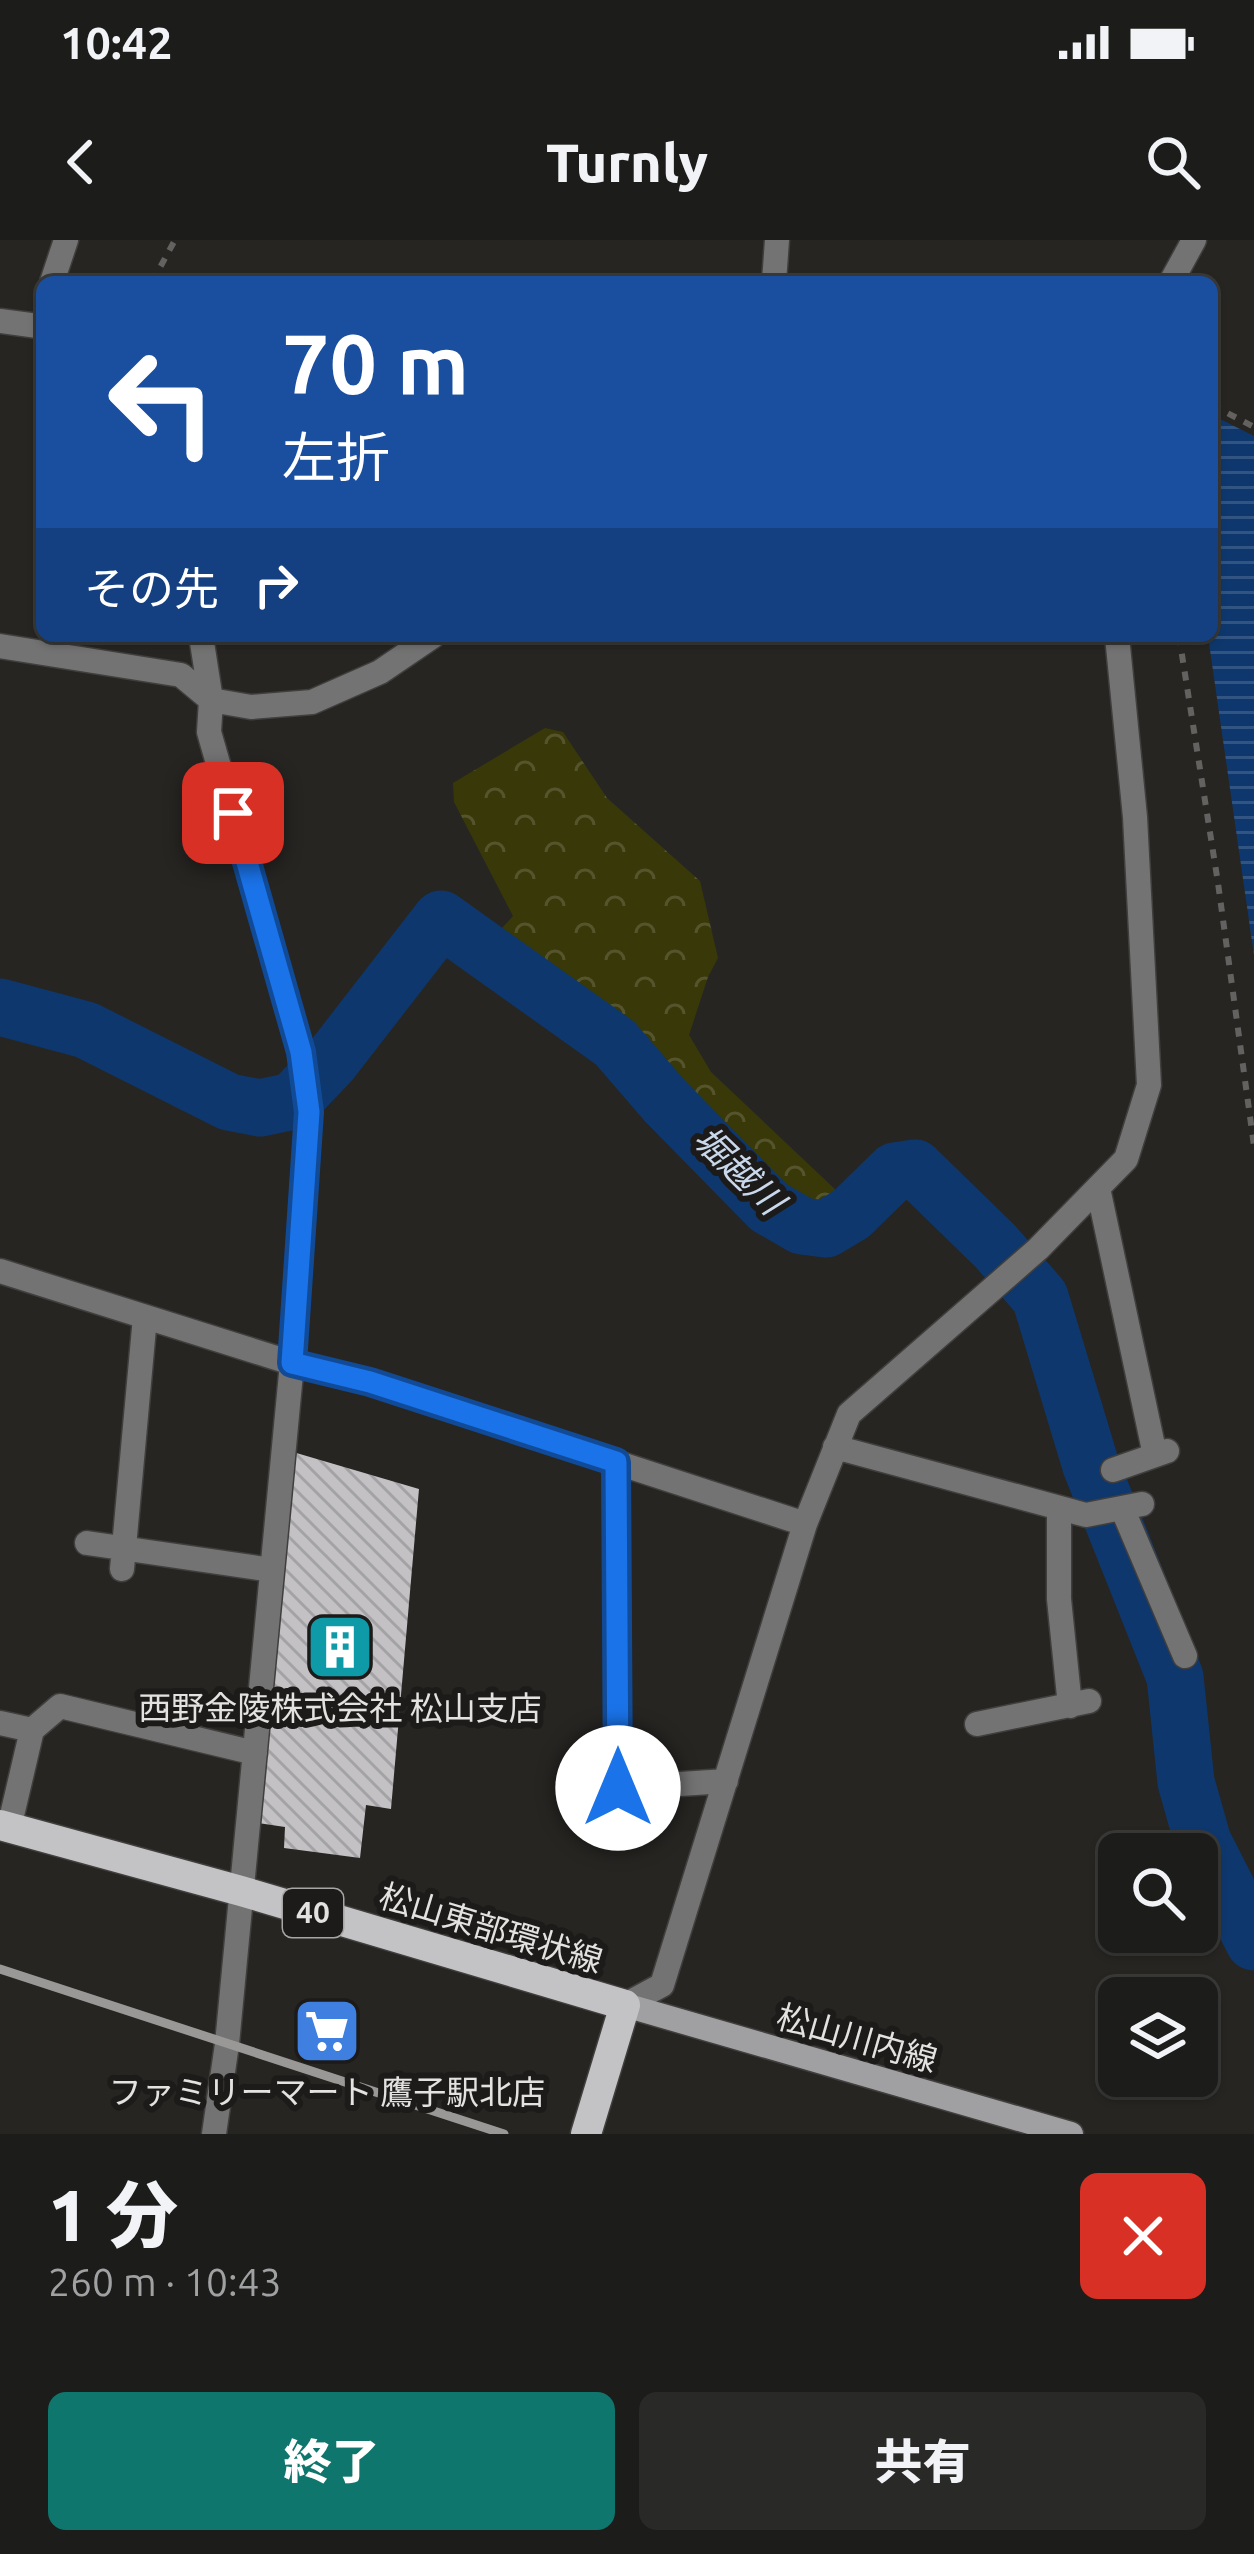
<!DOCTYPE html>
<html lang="ja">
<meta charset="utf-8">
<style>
:root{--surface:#1c1c1a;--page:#292927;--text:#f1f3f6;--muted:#a0a1a2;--line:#3a3a39;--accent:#0f766e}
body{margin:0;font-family:Ubuntu,"Noto Sans JP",sans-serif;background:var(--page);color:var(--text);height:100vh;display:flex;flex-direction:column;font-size:45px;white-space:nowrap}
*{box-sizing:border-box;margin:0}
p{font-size:39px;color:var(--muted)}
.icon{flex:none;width:66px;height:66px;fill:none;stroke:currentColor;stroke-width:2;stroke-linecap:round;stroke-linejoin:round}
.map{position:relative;height:1894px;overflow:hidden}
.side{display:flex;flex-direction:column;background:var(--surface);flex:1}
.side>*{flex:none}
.banner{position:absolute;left:36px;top:36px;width:1182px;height:366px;border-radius:18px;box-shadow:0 3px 9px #0004,0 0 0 3px var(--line);background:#1a4fa0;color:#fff;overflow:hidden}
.tools{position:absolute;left:1098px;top:1593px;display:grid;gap:24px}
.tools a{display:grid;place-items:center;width:120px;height:120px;border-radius:18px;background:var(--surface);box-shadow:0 3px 9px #0004,0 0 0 3px var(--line);font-size:60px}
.pin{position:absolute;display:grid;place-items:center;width:102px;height:102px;color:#fff;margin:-51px;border-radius:24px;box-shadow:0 6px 18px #0006}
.me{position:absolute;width:132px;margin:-66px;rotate:0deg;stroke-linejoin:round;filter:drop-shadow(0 0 9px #0008)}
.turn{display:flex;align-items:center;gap:42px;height:252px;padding:0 48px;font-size:54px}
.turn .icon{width:156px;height:156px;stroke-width:2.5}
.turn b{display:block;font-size:84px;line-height:102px}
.then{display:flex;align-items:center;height:114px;padding:0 48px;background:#0003;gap:24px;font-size:45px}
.round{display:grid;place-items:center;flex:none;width:126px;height:126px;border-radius:18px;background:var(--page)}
.summary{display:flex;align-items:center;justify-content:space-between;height:204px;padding:0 48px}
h1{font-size:72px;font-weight:800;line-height:90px}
.primary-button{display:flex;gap:24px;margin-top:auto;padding:24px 48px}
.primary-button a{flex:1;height:138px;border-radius:18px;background:var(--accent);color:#fff;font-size:48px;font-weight:800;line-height:138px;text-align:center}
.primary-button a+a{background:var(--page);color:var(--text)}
.status{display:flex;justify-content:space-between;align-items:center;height:84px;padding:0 60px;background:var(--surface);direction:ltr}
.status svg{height:33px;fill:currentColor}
header{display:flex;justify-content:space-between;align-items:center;height:156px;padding:0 48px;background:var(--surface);font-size:54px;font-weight:800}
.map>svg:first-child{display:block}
.forest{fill:url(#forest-crowns)}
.water{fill:url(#water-rules)}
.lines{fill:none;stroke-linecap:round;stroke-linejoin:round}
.river{stroke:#0e386d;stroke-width:57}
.building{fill:url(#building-back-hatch)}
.street-casing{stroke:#403f3d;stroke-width:27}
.secondary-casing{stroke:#403f3d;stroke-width:27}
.primary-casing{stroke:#403f3d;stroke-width:33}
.path{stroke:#636260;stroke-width:6;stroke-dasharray:9 9;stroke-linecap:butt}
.street{stroke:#737374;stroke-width:24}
.secondary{stroke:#a0a0a2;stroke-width:24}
.primary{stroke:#c3c2c5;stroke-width:30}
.rail{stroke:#999897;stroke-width:9}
.route-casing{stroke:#114b97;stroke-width:30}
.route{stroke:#1a73e8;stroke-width:21}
.labels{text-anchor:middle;stroke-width:12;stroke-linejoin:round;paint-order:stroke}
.shield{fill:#1d1b19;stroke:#a8a6a5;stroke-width:3}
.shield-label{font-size:30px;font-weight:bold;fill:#e3e2e1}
.poi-label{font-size:33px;fill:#e3e2e1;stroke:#1d1b19}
.street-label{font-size:33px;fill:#e3e2e1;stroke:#1d1b19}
.water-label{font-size:36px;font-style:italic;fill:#cad8ec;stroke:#1d1b19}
</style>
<div class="status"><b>10:42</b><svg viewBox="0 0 49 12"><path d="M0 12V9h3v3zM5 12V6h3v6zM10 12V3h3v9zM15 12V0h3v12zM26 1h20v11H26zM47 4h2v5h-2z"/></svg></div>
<header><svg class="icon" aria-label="back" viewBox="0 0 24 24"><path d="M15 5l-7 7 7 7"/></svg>Turnly<svg class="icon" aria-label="search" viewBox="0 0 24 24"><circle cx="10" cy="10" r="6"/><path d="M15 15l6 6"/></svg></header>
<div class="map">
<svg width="1254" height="1894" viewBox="0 0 1254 1894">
<defs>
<pattern id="forest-crowns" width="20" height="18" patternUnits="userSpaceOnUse" patternTransform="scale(3)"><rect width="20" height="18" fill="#383809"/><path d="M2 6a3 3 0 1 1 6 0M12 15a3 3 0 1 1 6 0" fill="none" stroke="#55542d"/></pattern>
<pattern id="water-rules" width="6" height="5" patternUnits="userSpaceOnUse" patternTransform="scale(3)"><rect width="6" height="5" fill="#0e386d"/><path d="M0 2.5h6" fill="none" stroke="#315482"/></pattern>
<pattern id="building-back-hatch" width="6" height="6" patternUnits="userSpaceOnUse" patternTransform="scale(3)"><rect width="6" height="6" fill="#c3c1c4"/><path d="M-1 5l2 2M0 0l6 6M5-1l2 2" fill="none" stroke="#a3a2a4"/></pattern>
</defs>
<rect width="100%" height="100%" fill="#262522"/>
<path class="forest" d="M545,488L563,492L607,558L700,641L718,718L708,737L689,795L711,832L839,953L834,969L805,975L775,959L620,797L493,698L513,676L454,562L453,543Z"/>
<path class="water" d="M1212,175L1254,196V715L1208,396H1212Z"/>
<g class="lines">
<path class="river" d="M0,767L86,790L229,862L260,868L293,861L331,821L441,679L615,803L665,861L769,967L802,986L826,989L851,974L895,931L915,928L995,1006L1040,1057L1091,1226L1175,1437L1186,1542L1203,1602L1254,1702"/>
</g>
<path class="building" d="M293,1212L419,1249L391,1569L366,1565L360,1618L284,1608L285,1587L258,1583Z"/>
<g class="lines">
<g class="street-casing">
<path id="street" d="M52,42L66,0
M774,42L777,0
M1171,42L1194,0
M0,81L38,86
M201,396L211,460L209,492L301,812L309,872L292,1123L227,1804L214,1894
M0,406L181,435L211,460L251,467L312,462L380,432L433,396
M1098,948L1155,1215
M0,1031L292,1123L370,1142L805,1284
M835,1207L1086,1275L1142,1264
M616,1222L618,1548
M1113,1230L1167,1211
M1059,1268V1359L1070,1466
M1122,1268L1185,1416
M87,1303L272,1330
M122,1329L145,1077
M0,1483L32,1490L9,1588
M977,1484L1089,1461
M32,1490L60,1466L255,1513
M588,1550L726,1541
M625,1765L662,1745L805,1284L849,1174L1038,1009L1126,919L1149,845L1135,577L1117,396"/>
</g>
<g class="secondary-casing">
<path id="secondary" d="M625,1765L1071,1894"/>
</g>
<g class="primary-casing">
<path id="primary" d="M0,1585L241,1651L625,1765L586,1894"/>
</g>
<path class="path" d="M152,42L175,0
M1212,165L1254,187
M1179,396L1218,643L1254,906"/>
<use href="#street" class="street"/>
<use href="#secondary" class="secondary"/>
<use href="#primary" class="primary"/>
<path class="rail" d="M0,1729L504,1894"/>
</g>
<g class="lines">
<g class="route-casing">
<path id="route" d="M233,573L301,812L309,872L292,1123L370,1142L616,1222L618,1548"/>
</g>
<use href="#route" class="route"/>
</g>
<defs>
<g id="building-square" transform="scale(3.45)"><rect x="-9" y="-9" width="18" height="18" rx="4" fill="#0f9aa8" stroke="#1d1b19"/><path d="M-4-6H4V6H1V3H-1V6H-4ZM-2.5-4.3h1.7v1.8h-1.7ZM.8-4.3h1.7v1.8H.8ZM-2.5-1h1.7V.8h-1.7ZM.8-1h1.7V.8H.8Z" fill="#fff"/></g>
<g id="supermarket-square" transform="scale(3.45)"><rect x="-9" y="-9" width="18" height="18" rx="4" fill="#3f7fe0" stroke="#1d1b19"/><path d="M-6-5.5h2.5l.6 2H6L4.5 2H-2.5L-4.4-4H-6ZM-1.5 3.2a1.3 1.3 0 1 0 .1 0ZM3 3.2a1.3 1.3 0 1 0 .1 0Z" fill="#fff"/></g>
</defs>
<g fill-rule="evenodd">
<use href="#building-square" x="340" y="1407"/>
<use href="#supermarket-square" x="327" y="1791"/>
</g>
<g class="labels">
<rect class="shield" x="283" y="1649" width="60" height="48" rx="9"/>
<g class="shield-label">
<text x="313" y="1683">40</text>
</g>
<g class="poi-label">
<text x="340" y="1480">西野金陵株式会社 松山支店</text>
<text x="327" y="1864">ファミリーマート 鷹子駅北店</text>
</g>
<g class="street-label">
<text transform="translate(491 1688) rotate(17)" y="12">松山東部環状線</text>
<text transform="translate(857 1798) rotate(16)" y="12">松山川内線</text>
</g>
<g class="water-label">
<text transform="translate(739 930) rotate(44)" y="13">堀越川</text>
</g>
</g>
</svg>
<div class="tools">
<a><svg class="icon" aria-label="search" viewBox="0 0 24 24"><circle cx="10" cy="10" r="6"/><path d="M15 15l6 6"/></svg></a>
<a><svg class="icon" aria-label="layers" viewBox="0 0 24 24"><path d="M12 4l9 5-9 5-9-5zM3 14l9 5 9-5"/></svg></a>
</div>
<div class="pin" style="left:233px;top:573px;background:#d93025"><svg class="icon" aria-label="arrive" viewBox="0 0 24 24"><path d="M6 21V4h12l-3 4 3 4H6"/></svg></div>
<svg class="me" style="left:618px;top:1548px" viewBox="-20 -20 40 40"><circle r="19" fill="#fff"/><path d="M0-13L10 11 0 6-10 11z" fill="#1a73e8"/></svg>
<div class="banner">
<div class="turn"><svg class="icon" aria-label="left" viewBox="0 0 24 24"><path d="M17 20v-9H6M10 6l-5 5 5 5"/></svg><div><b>70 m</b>左折</div></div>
<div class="then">その先<svg class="icon" aria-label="right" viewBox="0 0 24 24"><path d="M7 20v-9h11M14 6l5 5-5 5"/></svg></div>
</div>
</div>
<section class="side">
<div class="summary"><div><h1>1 分</h1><p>260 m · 10:43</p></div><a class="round" style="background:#d93025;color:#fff"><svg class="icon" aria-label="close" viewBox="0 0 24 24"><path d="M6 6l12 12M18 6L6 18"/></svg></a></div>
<div class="primary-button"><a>終了</a><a>共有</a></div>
</section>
